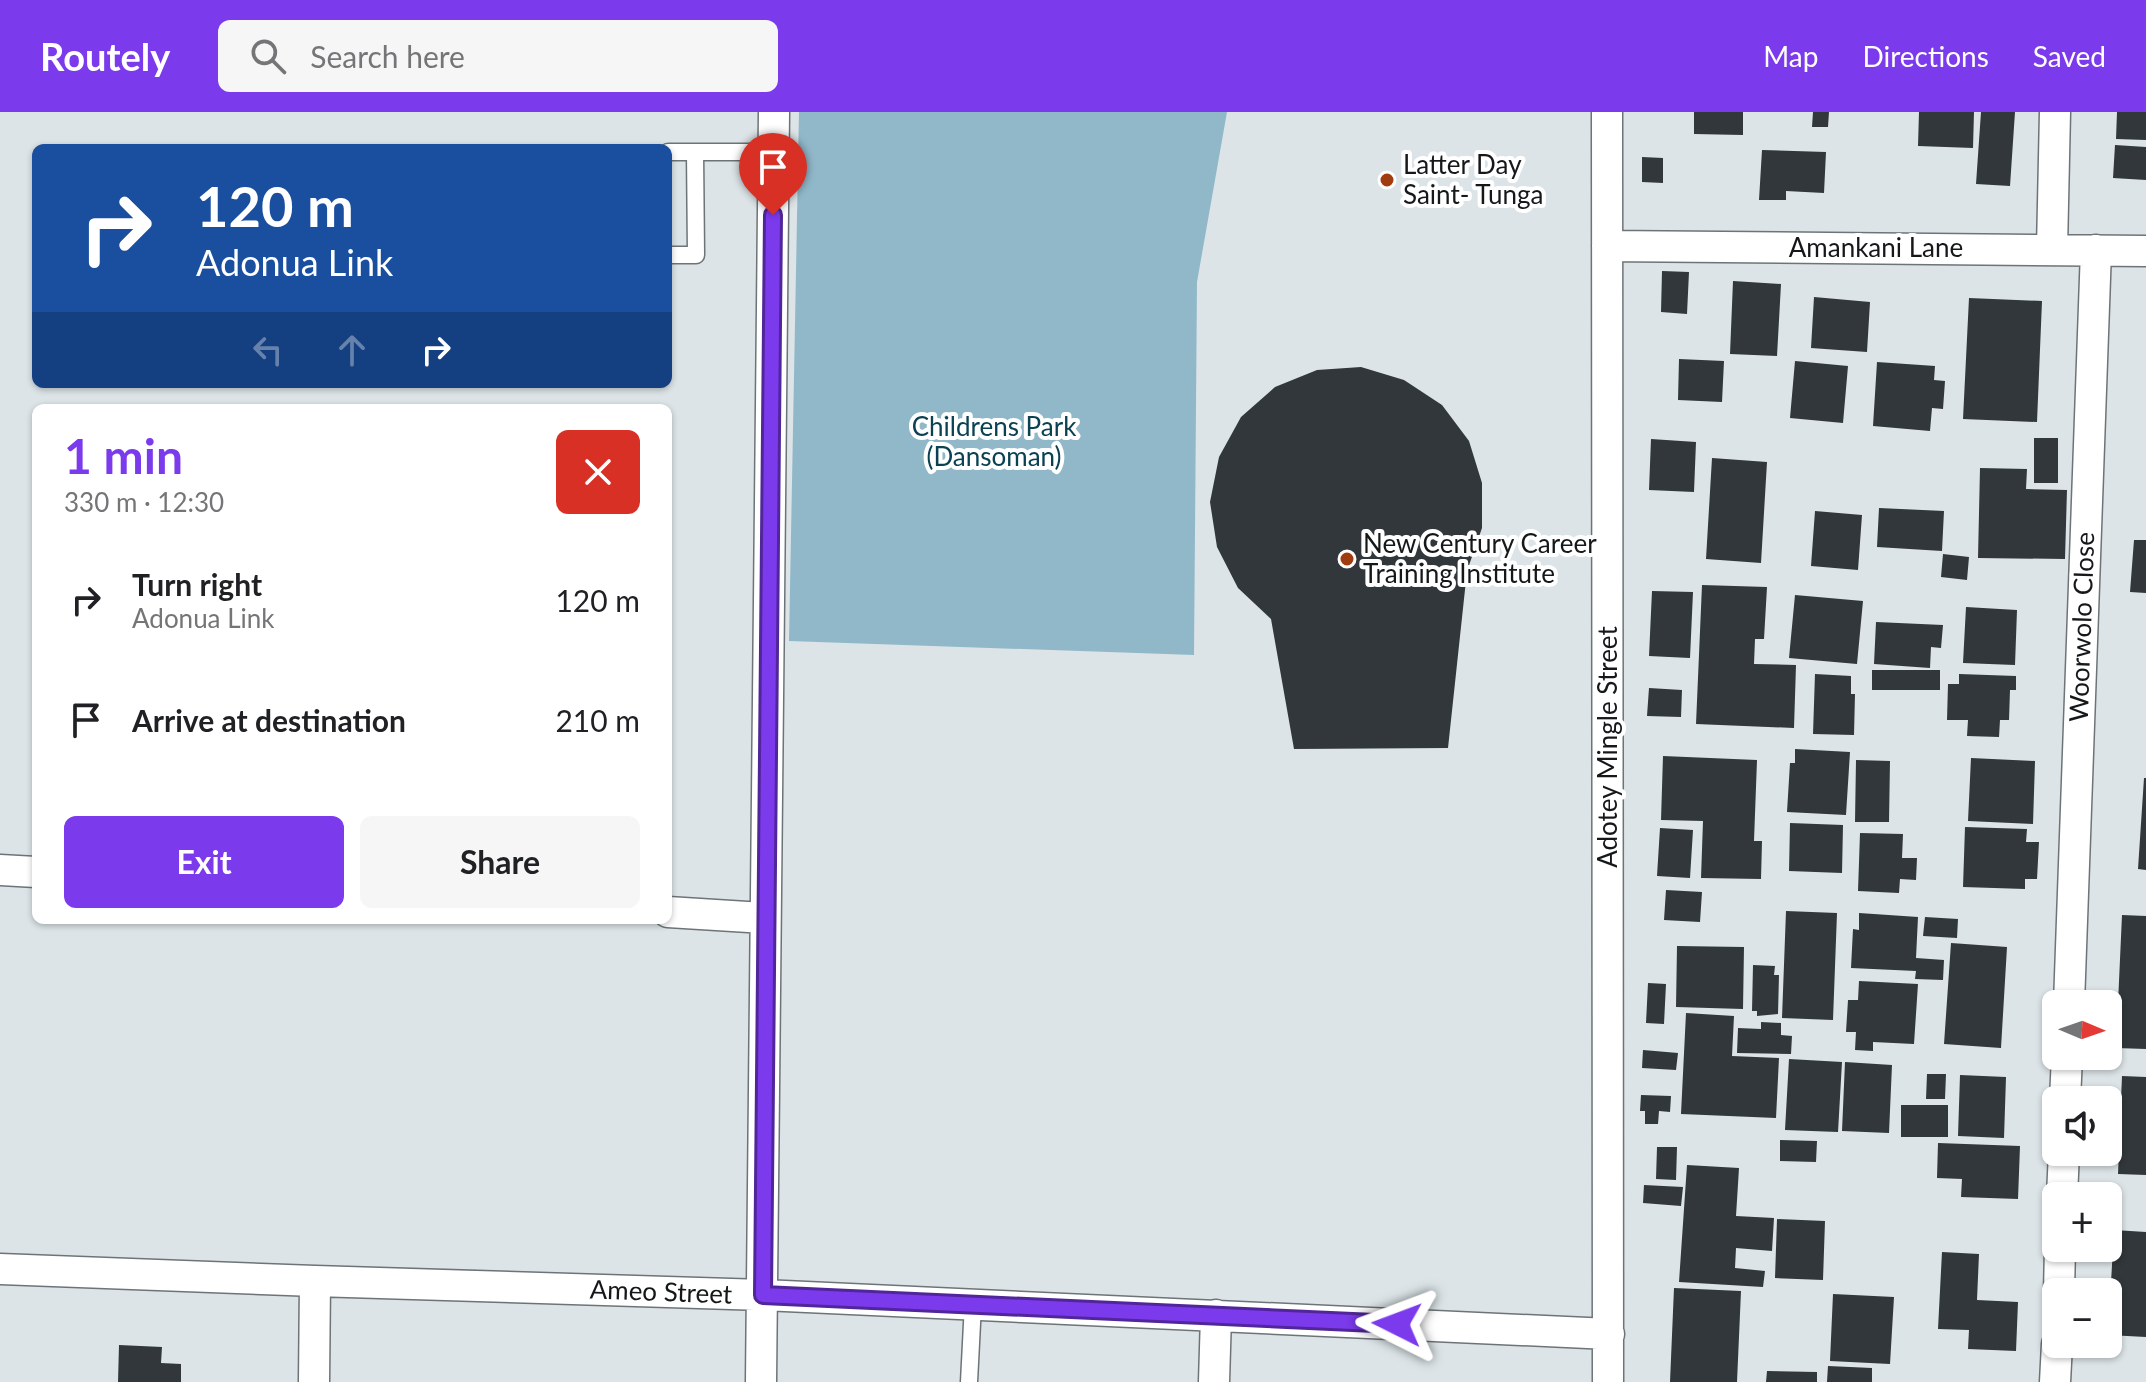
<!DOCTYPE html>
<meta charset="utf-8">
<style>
:root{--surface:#fff;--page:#f6f6f6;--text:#202124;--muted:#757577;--accent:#7c3aed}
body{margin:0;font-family:Lato,sans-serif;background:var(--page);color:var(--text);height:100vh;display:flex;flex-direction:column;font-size:30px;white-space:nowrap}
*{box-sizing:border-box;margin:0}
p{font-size:26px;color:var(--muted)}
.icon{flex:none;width:44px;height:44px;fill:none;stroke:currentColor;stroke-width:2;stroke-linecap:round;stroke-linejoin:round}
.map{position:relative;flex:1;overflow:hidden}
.drawer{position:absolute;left:32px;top:292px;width:640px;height:520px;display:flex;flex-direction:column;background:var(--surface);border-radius:12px;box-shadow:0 2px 6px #0004}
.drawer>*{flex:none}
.guide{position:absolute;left:32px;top:32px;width:640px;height:244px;border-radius:12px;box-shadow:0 2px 6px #0004;background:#1a4fa0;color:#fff;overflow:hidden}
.needle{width:52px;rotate:92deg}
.tools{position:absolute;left:2042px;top:878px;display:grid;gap:16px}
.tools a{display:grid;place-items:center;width:80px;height:80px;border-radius:12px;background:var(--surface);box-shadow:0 2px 6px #0004;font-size:40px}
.pin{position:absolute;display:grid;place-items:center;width:68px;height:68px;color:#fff;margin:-82px -34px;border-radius:50% 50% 50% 0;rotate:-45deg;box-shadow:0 0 8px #0007}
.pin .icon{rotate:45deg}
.me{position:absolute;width:88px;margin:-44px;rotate:273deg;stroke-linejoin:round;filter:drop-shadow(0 0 6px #0008)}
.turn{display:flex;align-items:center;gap:28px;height:168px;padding:0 32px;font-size:36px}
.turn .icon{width:104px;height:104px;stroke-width:2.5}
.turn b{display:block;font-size:56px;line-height:68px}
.lanes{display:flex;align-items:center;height:76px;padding:0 32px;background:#0003;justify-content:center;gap:40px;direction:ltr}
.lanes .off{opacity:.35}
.round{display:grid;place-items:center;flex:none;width:84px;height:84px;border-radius:12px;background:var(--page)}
.head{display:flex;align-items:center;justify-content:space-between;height:136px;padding:0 32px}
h1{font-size:48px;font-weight:700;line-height:60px;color:var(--accent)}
.button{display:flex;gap:16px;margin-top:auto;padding:16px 32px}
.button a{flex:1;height:92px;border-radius:12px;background:var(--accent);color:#fff;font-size:32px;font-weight:700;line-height:92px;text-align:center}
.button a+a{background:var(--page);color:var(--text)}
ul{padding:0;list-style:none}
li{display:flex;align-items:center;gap:24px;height:120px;padding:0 32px}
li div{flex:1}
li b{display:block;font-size:30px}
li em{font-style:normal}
header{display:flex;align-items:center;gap:48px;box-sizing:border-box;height:112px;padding:0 40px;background:var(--accent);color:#fff}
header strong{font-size:38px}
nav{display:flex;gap:44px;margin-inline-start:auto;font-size:28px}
.search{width:560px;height:72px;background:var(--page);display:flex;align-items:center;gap:20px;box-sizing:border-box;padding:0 28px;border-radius:12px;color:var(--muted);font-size:30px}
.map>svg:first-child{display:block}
.green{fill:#91b8c9}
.building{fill:#31373a}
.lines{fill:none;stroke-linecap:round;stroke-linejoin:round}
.lane-casing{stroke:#6d7477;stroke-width:19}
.street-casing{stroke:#6d7477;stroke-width:33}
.lane{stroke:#fff;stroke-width:16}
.street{stroke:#fff;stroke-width:30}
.route-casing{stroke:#51269a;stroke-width:20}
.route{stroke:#7c3aed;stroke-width:14}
.poi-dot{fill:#a13b10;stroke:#fff;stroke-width:3}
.labels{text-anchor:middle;stroke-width:8;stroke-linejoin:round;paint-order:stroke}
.poi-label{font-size:26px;fill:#151819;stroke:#fff;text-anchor:start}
.street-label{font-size:26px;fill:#151819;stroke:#fff}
.park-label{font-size:26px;fill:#0a4254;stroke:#fff}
</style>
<header>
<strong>Routely</strong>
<div class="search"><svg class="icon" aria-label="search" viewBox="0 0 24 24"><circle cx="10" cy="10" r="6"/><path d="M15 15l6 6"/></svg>Search here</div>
<nav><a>Map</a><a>Directions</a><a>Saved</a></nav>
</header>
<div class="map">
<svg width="2146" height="1270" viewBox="0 0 2146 1270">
<rect width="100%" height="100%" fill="#dce4e7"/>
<path class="green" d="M799,0H1227L1197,170L1194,543L789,529Z"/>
<path class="building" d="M1694,0H1743V23L1694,22Z
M1813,0H1829L1828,15H1812Z
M1919,0H1974L1973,36L1918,34Z
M1981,0H2015L2010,74L1976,72Z
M2117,0H2146V28L2116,27Z
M2115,33L2146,35V68L2113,66Z
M1762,38L1826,40L1824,81L1786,79V88H1759Z
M1642,45L1663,46V71L1642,70Z
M1662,159L1689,160L1687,202L1661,200Z
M1733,169L1781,172L1777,244L1730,242Z
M1814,185L1870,190L1867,240L1811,236Z
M1969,186L2042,189L2037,310L1963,307Z
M1679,247L1724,249L1722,290L1678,288Z
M1795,249L1848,254L1843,311L1790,306Z
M1877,250L1935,254L1934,268L1945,269L1943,297L1932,296L1930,319L1873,314Z
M1361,255L1404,268L1442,293L1469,329L1482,371V416L1467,459L1448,636L1294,637L1271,507L1238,476L1217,435L1210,390L1219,345L1241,305L1275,275L1317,258Z
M2034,326H2058V371H2034Z
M1651,327L1696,330L1694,380L1649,378Z
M1712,346L1767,350L1761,451L1706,447Z
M1980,356L2027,357L2026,377L2067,378L2065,447L1978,446Z
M1879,396L1944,399L1942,439L1877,435Z
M1815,399L1862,403L1858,458L1811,454Z
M2134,428H2146V481L2130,480Z
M1943,442L1969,445L1967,468L1941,465Z
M1702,473L1767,475L1764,527H1755L1754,552L1796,553L1794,616L1696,612Z
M1652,479L1693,480L1690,546L1649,544Z
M1795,483L1863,489L1857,552L1789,546Z
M1966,495L2017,498L2015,553L1963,551Z
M1876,510L1943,513L1941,536L1931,535L1930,556L1874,552Z
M1872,558H1940V578H1872Z
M1815,562L1851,564V582H1855L1854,623L1813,622Z
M1959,562L2016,564V578H2010L2009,608H2000L1999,625L1967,624L1968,608H1947L1948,572H1959Z
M1649,576L1682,578L1681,605L1647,604Z
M1795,637L1850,640L1846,703L1787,700L1790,651H1795Z
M1663,644L1757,648L1754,729H1762L1761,767L1701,766L1703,709L1661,708Z
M1971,646L2035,649L2033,712L1968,709Z
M1856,648L1890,649L1889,710H1855Z
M2144,666H2146V758L2138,757Z
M1790,711L1843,713L1842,761L1789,759Z
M1965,715L2027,717L2026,730H2039L2037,767H2025V777L1963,775Z
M1660,716L1693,718L1690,766L1657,764Z
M1860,721L1903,722L1902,746H1917L1916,768L1900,767L1899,781L1858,779Z
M1666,778L1702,780L1700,810L1664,808Z
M1786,799L1837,801L1833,908L1782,906Z
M1859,801L1918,805L1916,846L1944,848L1943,868L1915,867L1916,859L1851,856L1853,817L1859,818Z
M2122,803L2146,804V937L2116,936Z
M1925,805L1958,807L1957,826L1923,824Z
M1951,831L2007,835L2001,936L1944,932Z
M1677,834L1744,835L1743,897L1676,895Z
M1753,853L1775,854L1774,863H1779L1778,902L1757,904V899H1752Z
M1859,869L1918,872L1914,932L1873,930V939L1855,938L1856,920H1846L1848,888H1858Z
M1648,871L1666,872L1664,912L1646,911Z
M1686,901L1734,904L1732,944L1779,946L1776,1006L1681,1002Z
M1761,910L1781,911V923L1792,924L1791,942L1737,941L1738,916L1761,917Z
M1643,938L1678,941L1676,958L1642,956Z
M1789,947L1842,950L1838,1020L1785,1018Z
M1845,950L1892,953L1889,1021L1842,1019Z
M1927,962H1946L1945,987H1926Z
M1960,963L2006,965L2004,1026L1958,1024Z
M2122,964L2146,965V1063L2118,1062Z
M1641,983L1671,984L1670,1000L1659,999L1658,1012H1645V999H1640Z
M1901,993H1948V1025H1901Z
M1780,1028L1817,1029L1816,1050L1780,1049Z
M1938,1031L2020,1034L2018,1087L1961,1085L1962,1067L1937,1066Z
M1657,1035H1677L1676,1068L1656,1067Z
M1687,1053L1739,1056L1736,1104L1774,1106L1772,1139L1736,1136L1735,1156L1765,1159L1763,1175L1679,1170Z
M1644,1073L1683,1075L1681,1094L1643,1091Z
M1777,1107L1825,1109L1823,1168L1775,1166Z
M2114,1118L2146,1120V1225L2108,1223Z
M1942,1140L1979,1142L1977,1188L2018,1190L2016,1239L1968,1237L1969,1218L1938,1217Z
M1674,1176L1741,1179L1737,1270H1670Z
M1833,1182L1894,1185L1890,1252L1830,1249Z
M119,1233L162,1235L161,1251L181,1252V1270H118Z
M1828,1254L1872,1256V1270H1827Z
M1767,1259L1817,1260V1270H1766Z"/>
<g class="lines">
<g class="lane-casing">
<path id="lane" d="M668,40H773
M668,143H696L695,40
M969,1270L973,1192"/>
</g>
<g class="street-casing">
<path id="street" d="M1607,0L1608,1270
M1607,134L2146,139
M2052,137L2055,0
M0,758L36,760
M668,800L765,806
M2069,892L2096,138
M2065,988L2067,944
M2062,1084L2064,1040
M0,1157L315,1169L763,1183L1609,1222
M2059,1180L2060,1136
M314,1270L315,1169
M761,1270L774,0
M1214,1270L1216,1203
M2055,1270L2057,1232"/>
</g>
<use href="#lane" class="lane"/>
<use href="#street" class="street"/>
</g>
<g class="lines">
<g class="route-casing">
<path id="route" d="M773,103L763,1183L1397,1212"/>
</g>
<use href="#route" class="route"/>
</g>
<g class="poi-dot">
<circle cx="1387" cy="68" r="8"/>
<circle cx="1347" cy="447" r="8"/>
</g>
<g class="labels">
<g class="poi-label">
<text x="1403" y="62">Latter Day<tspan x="1403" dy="30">Saint- Tunga</tspan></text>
<text x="1363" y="441">New Century Career<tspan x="1363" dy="30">Training Institute</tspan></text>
</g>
<g class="street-label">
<text x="1876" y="145">Amankani Lane</text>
<text transform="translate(2082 515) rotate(-88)" y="9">Woorwolo Close</text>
<text transform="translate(1608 635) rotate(-90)" y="9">Adotey Mingle Street</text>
<text transform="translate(661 1180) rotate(2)" y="9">Ameo Street</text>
</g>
<g class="park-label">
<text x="994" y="324">Childrens Park<tspan x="994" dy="30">(Dansoman)</tspan></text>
</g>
</g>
</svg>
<div class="tools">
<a><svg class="needle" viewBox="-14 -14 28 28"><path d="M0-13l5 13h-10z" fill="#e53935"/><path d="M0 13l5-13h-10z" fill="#757577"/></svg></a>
<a><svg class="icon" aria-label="sound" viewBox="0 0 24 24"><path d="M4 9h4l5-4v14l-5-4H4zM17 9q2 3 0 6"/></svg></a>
<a>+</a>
<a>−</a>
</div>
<div class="pin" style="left:773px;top:103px;background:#d93025"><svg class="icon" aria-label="arrive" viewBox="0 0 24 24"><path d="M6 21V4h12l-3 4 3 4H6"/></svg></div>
<svg class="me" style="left:1397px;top:1212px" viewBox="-20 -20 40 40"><path d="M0-17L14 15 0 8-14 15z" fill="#7c3aed" stroke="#fff" stroke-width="4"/></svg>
<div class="guide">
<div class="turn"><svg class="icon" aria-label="right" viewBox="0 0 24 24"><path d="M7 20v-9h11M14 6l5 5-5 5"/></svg><div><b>120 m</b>Adonua Link</div></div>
<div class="lanes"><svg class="icon off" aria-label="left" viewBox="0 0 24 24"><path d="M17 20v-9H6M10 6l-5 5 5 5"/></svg><svg class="icon off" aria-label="ahead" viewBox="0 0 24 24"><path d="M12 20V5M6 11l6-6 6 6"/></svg><svg class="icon" aria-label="right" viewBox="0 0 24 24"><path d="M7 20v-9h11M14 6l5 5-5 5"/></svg></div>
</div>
<section class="drawer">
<div class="head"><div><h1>1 min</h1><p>330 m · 12:30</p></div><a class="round" style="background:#d93025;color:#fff"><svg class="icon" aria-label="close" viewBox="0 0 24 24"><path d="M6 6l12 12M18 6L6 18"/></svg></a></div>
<ul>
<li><svg class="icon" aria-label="right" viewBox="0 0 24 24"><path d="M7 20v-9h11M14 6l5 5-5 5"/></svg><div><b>Turn right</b><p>Adonua Link</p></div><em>120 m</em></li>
<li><svg class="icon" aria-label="arrive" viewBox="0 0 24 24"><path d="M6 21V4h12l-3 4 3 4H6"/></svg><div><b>Arrive at destination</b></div><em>210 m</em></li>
</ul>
<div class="button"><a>Exit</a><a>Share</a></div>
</section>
</div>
